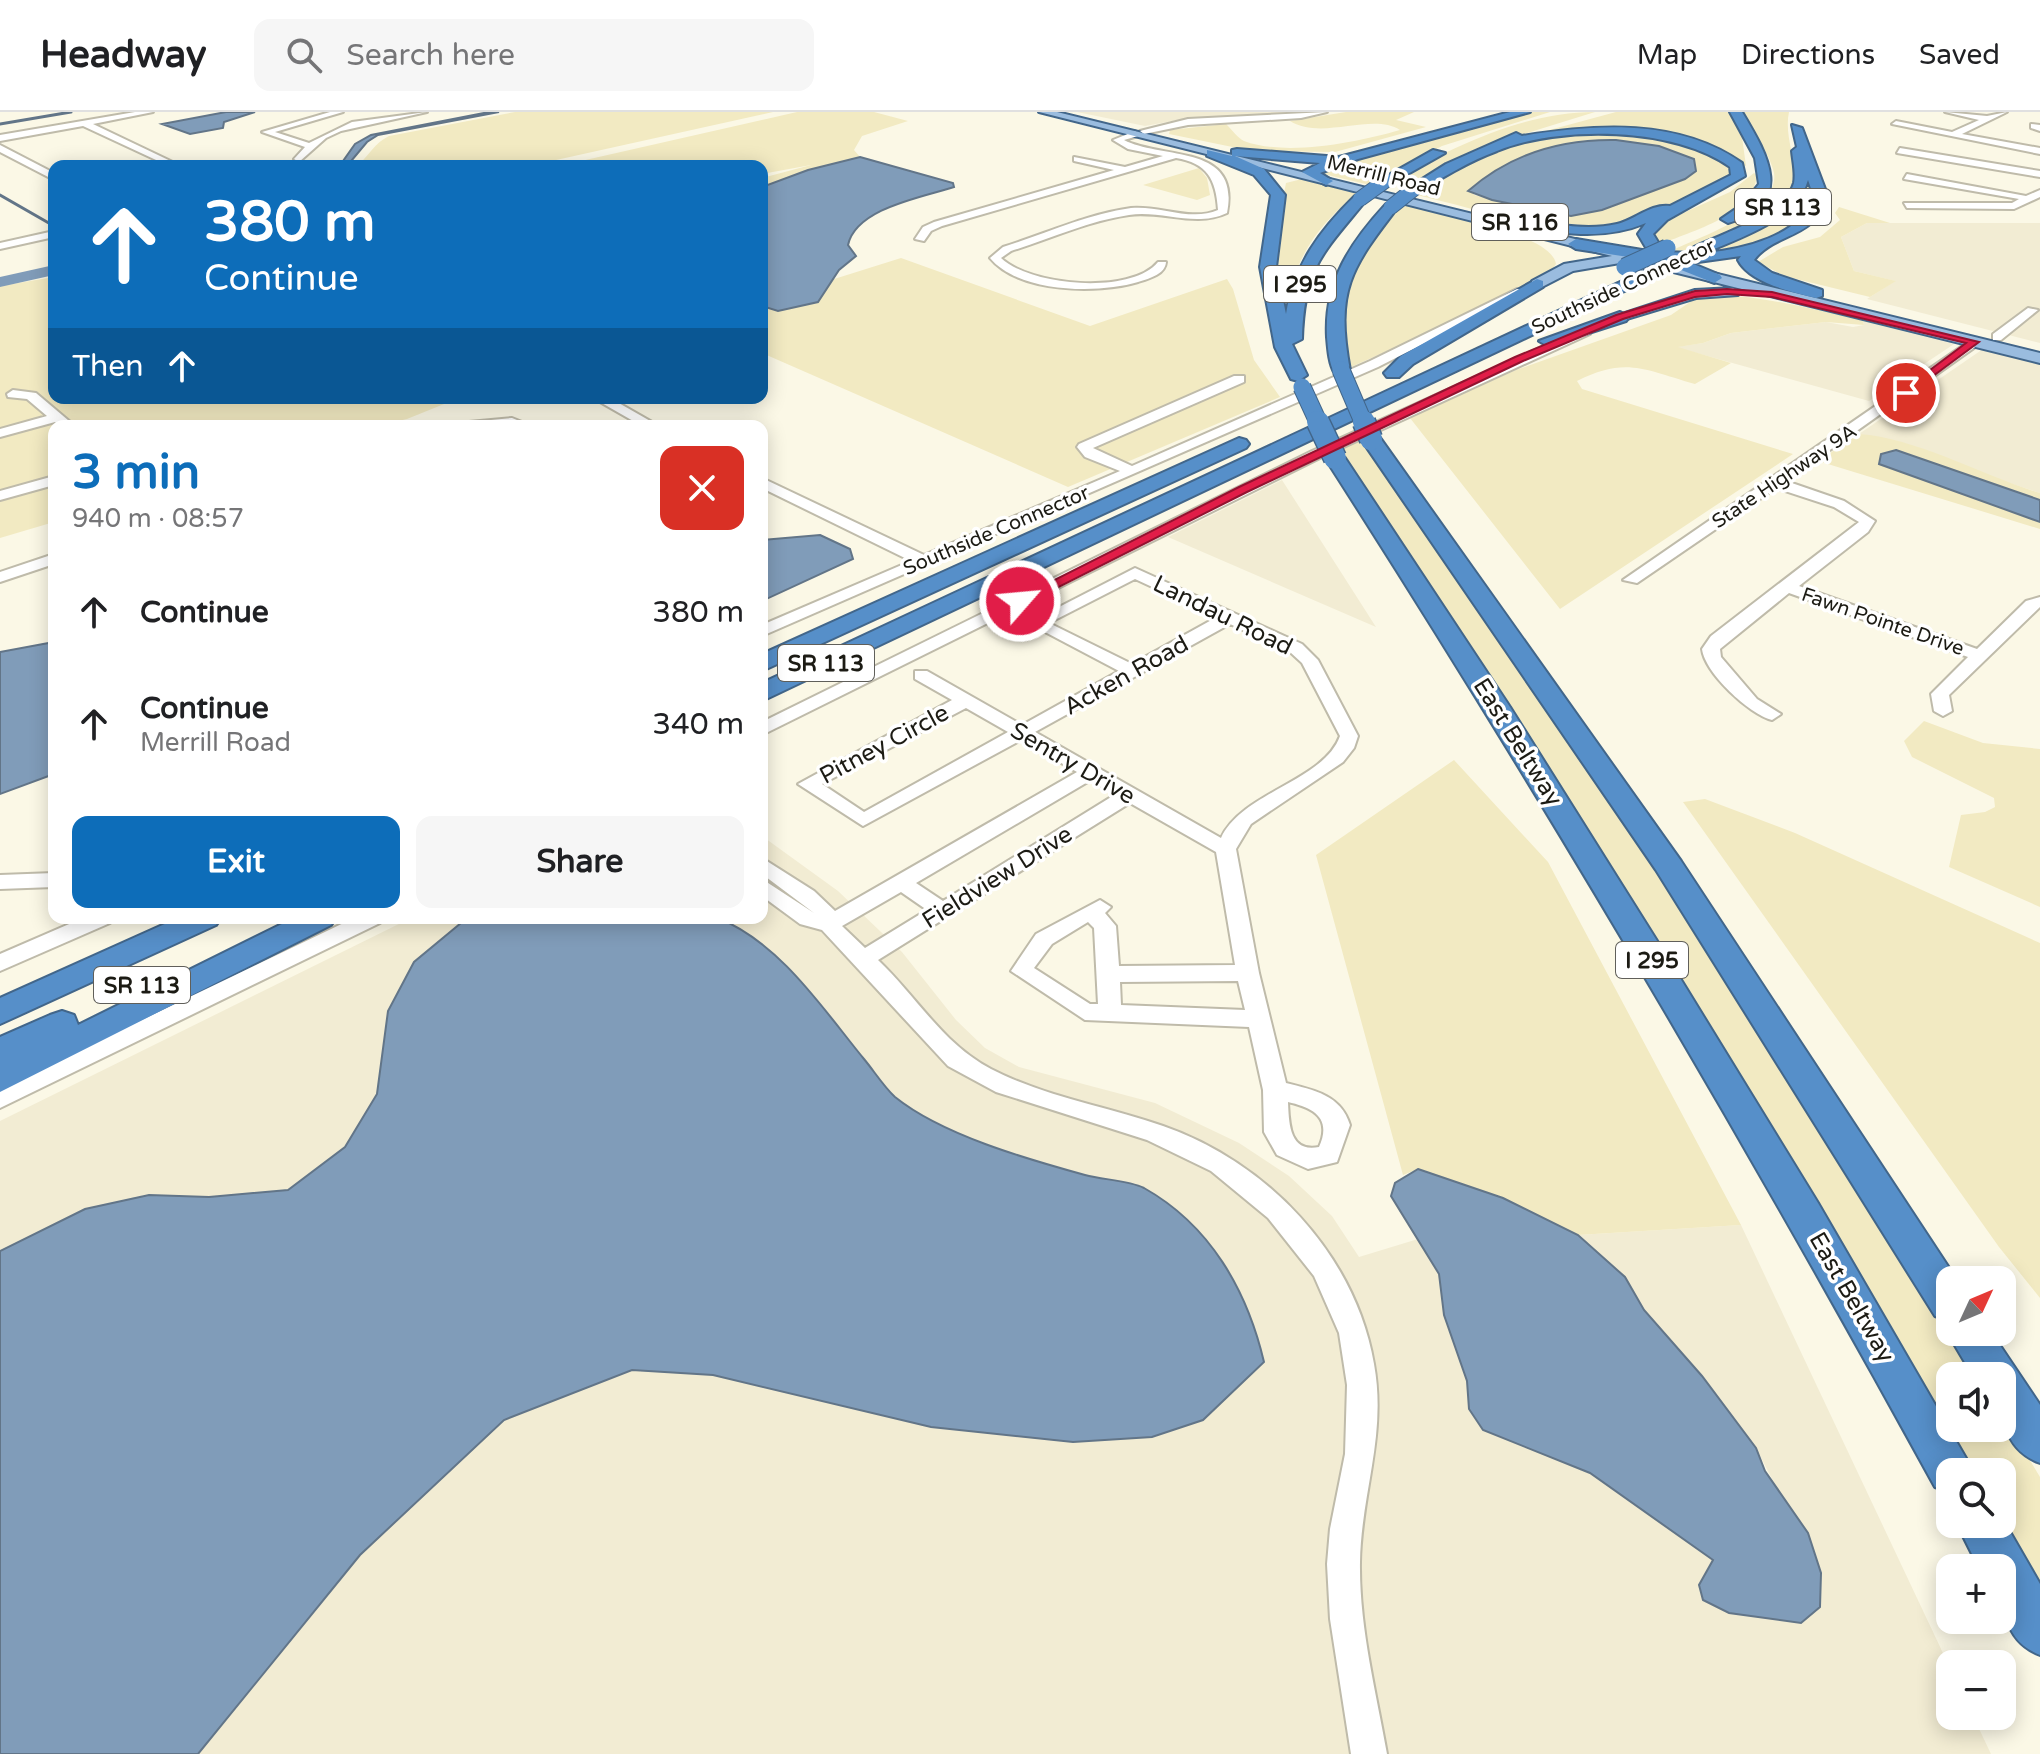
<!DOCTYPE html>
<meta charset="utf-8">
<style>
:root{--surface:#fff;--page:#f6f6f6;--text:#202124;--muted:#757577;--line:#e0e0e0;--accent:#0d6db9}
body{margin:0;font-family:"Varela Round",sans-serif;background:var(--page);color:var(--text);height:100vh;display:flex;flex-direction:column;font-size:30px;white-space:nowrap}
*{box-sizing:border-box;margin:0}
p{font-size:26px;color:var(--muted)}
.icon{flex:none;width:44px;height:44px;fill:none;stroke:currentColor;stroke-width:2;stroke-linecap:round;stroke-linejoin:round}
.map{position:relative;flex:1;overflow:hidden}
.panel{position:absolute;left:48px;top:308px;width:720px;height:504px;display:flex;flex-direction:column;background:var(--surface);border-radius:16px;box-shadow:0 4px 20px #0003}
.panel>*{flex:none}
.guide{position:absolute;left:48px;top:48px;width:720px;height:244px;border-radius:16px;box-shadow:0 4px 20px #0003;background:#0d6db9;color:#fff;overflow:hidden}
.needle{width:52px;rotate:46deg}
.tools{position:absolute;left:1936px;top:1154px;display:grid;gap:16px}
.tools a{display:grid;place-items:center;width:80px;height:80px;border-radius:16px;background:var(--surface);box-shadow:0 4px 20px #0003;font-size:40px}
.pin{position:absolute;display:grid;place-items:center;width:68px;height:68px;color:#fff;margin:-34px;border:4px solid #fff;border-radius:50%;box-shadow:0 2px 8px #0007}
.me{position:absolute;width:88px;margin:-44px;rotate:63deg;stroke-linejoin:round;filter:drop-shadow(0 0 6px #0008)}
.turn{display:flex;align-items:center;gap:28px;height:168px;padding:0 24px;font-size:36px}
.turn .icon{width:104px;height:104px;stroke-width:2.5}
.turn b{display:block;font-size:56px;line-height:68px}
.then{display:flex;align-items:center;height:76px;padding:0 24px;background:#0003;gap:16px;font-size:30px}
.round{display:grid;place-items:center;flex:none;width:84px;height:84px;border-radius:16px;background:var(--page)}
.overview{display:flex;align-items:center;justify-content:space-between;height:136px;padding:0 24px}
h1{font-size:48px;font-weight:800;line-height:60px;color:var(--accent)}
.action{display:flex;gap:16px;margin-top:auto;padding:16px 24px}
.action a{flex:1;height:92px;border-radius:16px;background:var(--accent);color:#fff;font-size:32px;font-weight:800;line-height:92px;text-align:center}
.action a+a{background:var(--page);color:var(--text)}
ul{padding:0;list-style:none}
li{display:flex;align-items:center;gap:24px;height:112px;padding:0 24px}
li div{flex:1}
li b{display:block;font-size:30px}
li em{font-style:normal}
header{display:flex;align-items:center;gap:48px;box-sizing:border-box;height:112px;padding:0 40px;background:var(--surface);border-bottom:2px solid var(--line)}
header strong{font-size:38px}
nav{display:flex;gap:44px;margin-inline-start:auto;font-size:28px}
.search{width:560px;height:72px;background:var(--page);display:flex;align-items:center;gap:20px;box-sizing:border-box;padding:0 28px;border-radius:16px;color:var(--muted);font-size:30px}
.map>svg:first-child{display:block}
.built{fill:#f2ecd3}
.green{fill:#f2eac2;fill-rule:evenodd}
.water{fill:#809cb9;stroke:#627588;stroke-width:2}
.lines{fill:none;stroke-linecap:round;stroke-linejoin:round}
.stream{stroke:#627588;stroke-width:3}
.river{fill:#809cb9;fill-rule:evenodd}
.minor-casing{stroke:#bfbbaa;stroke-width:4}
.major-casing{stroke:#42668a;stroke-width:4}
.highway-casing{stroke:#42668a;stroke-width:4}
.minor{fill:#fff;fill-rule:evenodd}
.major{fill:#9abcdf;fill-rule:evenodd}
.highway{fill:#568fc9;fill-rule:evenodd}
.highway-bridge-far2-casing{stroke:#42668a;stroke-width:16;stroke-linecap:butt}
.highway-bridge-far1-casing{stroke:#42668a;stroke-width:19;stroke-linecap:butt}
.highway-bridge-casing{stroke:#42668a;stroke-width:25;stroke-linecap:butt}
.highway-bridge-far2{stroke:#568fc9;stroke-width:14}
.highway-bridge-far1{stroke:#568fc9;stroke-width:17}
.highway-bridge{stroke:#568fc9;stroke-width:22}
.route{fill:#e11d48;stroke:#92132f;stroke-width:2}
.labels{text-anchor:middle;stroke-width:7;stroke-linejoin:round;paint-order:stroke}
.far-street-label{font-size:20px;fill:#1c1b14;stroke:#fff}
.shield{fill:#fff;stroke:#605f5a;stroke-width:2}
.shield-label{font-size:22px;font-weight:bold;fill:#1c1b14}
.street-label{font-size:24px;fill:#1c1b14;stroke:#fff}
</style>
<header>
<strong>Headway</strong>
<div class="search"><svg class="icon" aria-label="search" viewBox="0 0 24 24"><circle cx="10" cy="10" r="6"/><path d="M15 15l6 6"/></svg>Search here</div>
<nav><a>Map</a><a>Directions</a><a>Saved</a></nav>
</header>
<div class="map">
<svg width="2040" height="1642" viewBox="0 0 2040 1642">
<rect width="100%" height="100%" fill="#fbf8e6"/>
<path class="built" d="M1077,0H1302L1178,8L1145,14Z
M1867,111H2040V231L1867,187L1895,169L1854,159L1841,125Z
M1863,209L1954,232L1869,289L1675,235L1703,231L1731,221L1826,210L1853,215L1864,213Z
M1983,237L2040,251V381L1859,322Z
M1282,368L1376,515L1168,425Z
M762,724L838,779L902,840L956,908L985,936L1019,955L1155,991L1239,1031L1289,1064L1332,1104L1359,1145L1418,1127L1439,1162L1444,1203L1467,1269L1469,1297L1590,1361L1713,1448L1700,1473L1801,1511L1820,1495L1821,1461L1756,1336L1702,1264L1644,1198L1624,1165L1578,1123L1741,1113L1950,1556V1604H1973L1991,1642H0V1009L411,806H762Z"/>
<path class="green" d="M515,0H773L529,54H357C369,44 374,31 389,24Z
M797,0H874L908,9L862,24L854,38L860,45L808,58L762,75V66L811,53L762,62V54H559Z
M1346,0H1414L1396,8L1426,15L1335,40L1252,39L1169,22L1170,18L1226,12C1232,18 1238,26 1244,29C1287,45 1358,30 1400,18C1372,0 1322,29 1290,9Z
M1528,0H1550L1442,34L1370,73L1315,60L1316,56Z
M1595,0L1495,31L1406,74L1391,70C1452,35 1523,0 1595,0Z
M1616,0H1729L1742,25L1746,54L1654,23L1542,20Z
M1741,0H1789C1784,23 1796,45 1794,68C1791,101 1711,128 1683,140L1673,138C1699,125 1780,98 1774,61C1770,41 1751,18 1741,0Z
M1615,21L1669,28L1729,49L1732,63C1705,80 1644,109 1613,114C1555,124 1474,96 1417,83L1467,52L1527,27ZM1593,28L1659,34L1694,47L1696,59L1685,67L1602,98L1525,96L1474,83L1473,74C1512,49 1547,31 1593,28Z
M1199,56L1207,66L1210,83L1197,88L1143,73Z
M1754,61L1757,63C1753,105 1687,120 1654,135L1650,127L1654,114L1730,80Z
M1306,66L1360,79C1314,116 1296,145 1284,202L1273,166L1278,112L1286,71Z
M1809,68L1815,82C1800,129 1740,136 1698,145C1733,128 1799,110 1809,68Z
M1405,93C1436,103 1551,120 1556,152L1551,159L1437,217L1351,255C1338,188 1350,137 1405,93Z
M1839,95L1890,111H1867L1841,125L1854,159L1896,169L1870,185L1784,164L1758,150L1783,135L1820,125L1840,108L1835,101Z
M901,146L1090,214L1227,167L1233,177L1254,248L1280,285L1068,375L762,241V194L778,199L818,190L831,168Z
M54,165V286H459L407,307L377,314H54V410L0,426V174Z
M1720,183C1769,185 1816,198 1863,209L1864,213L1826,210L1731,221L1703,231L1678,235L1731,251L1695,272C1645,258 1626,244 1577,269L1582,277L1793,342L1560,497L1410,306L1516,258L1671,203L1693,188Z
M1859,322C1917,326 1983,364 2040,381V388L1991,372L1879,352L2040,410V417L1818,349Z
M1362,328L1619,698L1979,1264H1950V1316H2002V1302L2040,1365V1482L2002,1412V1360H1970L1340,337Z
M1924,609L1983,631L2040,637V795L1949,755L1961,703L1985,700L1995,695L1994,686L1912,645L1904,629Z
M1454,648L1548,750L1741,1113L1578,1123L1503,1086L1418,1057L1403,1063L1316,743Z
M1705,687L1795,721L2040,831V1186L1999,1135L1683,690Z"/>
<path class="water" d="M226,0H255L224,10L223,16L190,22L162,12Z
M489,0H499L378,23L367,30L347,54L261,52L343,49L355,32L371,23Z
M1616,28L1659,34L1694,47L1696,59L1685,67L1602,98L1571,104L1492,88L1468,79C1510,42 1561,27 1616,28Z
M860,45L953,71L954,75C923,85 856,96 848,133L856,144L839,158L818,190L778,199L762,194V75L808,58Z
M1896,338L2040,388V410L1879,352L1881,342Z
M820,423L850,437L853,447L762,489V428Z
M54,530V662L0,682V540Z
M467,806H718C780,831 823,897 864,947C874,959 884,975 895,985C942,1023 1027,1047 1085,1063C1103,1068 1128,1068 1144,1076C1210,1113 1247,1178 1264,1250L1203,1308L1152,1325L1073,1330L931,1315L713,1263L632,1258L504,1308L360,1443L198,1642H0V1139L85,1097L149,1083L209,1085L288,1078L345,1035L377,982L388,899L414,850Z
M1418,1057L1503,1086L1578,1123L1625,1165L1644,1198L1702,1264L1756,1336L1765,1359L1808,1421L1821,1461L1820,1495L1801,1511L1729,1501L1703,1488L1699,1473L1713,1448L1590,1361L1483,1318L1469,1297L1467,1269L1444,1203L1439,1162L1391,1084L1395,1071Z"/>
<g class="lines">
<path class="stream" d="M0,12L71,0
M0,83L54,114"/>
<path class="river" d="M54,153V163L0,175V165Z"/>
<g class="minor-casing">
<path id="minor" d="M135,0H153L93,12L181,54H169L83,14L0,29V23Z
M330,0H343L275,20L309,31L352,10L427,0L341,19L326,26L299,50L294,47L305,35L262,20Z
M1327,0L1301,6L1188,13L1144,22L1140,19L1188,7Z
M1945,0L1987,4L2007,0L1962,22L2040,36V42L1892,12L1896,9L1952,20L1979,8Z
M2031,12L2040,13V19L2031,16Z
M1135,19L1138,24L1124,28C1162,48 1241,31 1227,101C1195,116 1162,98 1129,103C1088,109 1050,127 1011,139L1001,146C1030,174 1131,183 1158,150H1166C1165,162 1151,166 1138,170C1098,182 1019,181 990,146L1003,135C1045,122 1087,102 1131,96C1159,93 1191,110 1218,98C1216,67 1207,51 1176,46L942,114L931,119L924,129L915,127L923,115L934,110L1114,58L1074,49V45L1125,55L1163,44L1128,37L1113,28Z
M0,33L54,61V68L0,40Z
M1900,36L2040,59V65L1897,41Z
M1907,62L2026,84L2040,78V85L2014,97L1907,96L1904,91H2012L2019,87L1904,67Z
M54,119V125L0,137V131Z
M1517,177L1527,179L1378,255L762,524V513L911,449L762,376V366L924,443L1120,359L1085,345L1077,335L1079,332L1234,264H1244V270L1093,336L1132,354L1370,249Z
M2028,196L2038,198L2001,228H1993V222Z
M1586,215L1592,219L1590,222L1322,345L762,623V610L1312,339Z
M1974,226L1980,230L1978,233L1786,369L1844,389L1875,409L1868,420L1799,474L1977,537L2026,489L2040,485V495L1949,583L1952,599L1943,604L1934,599L1931,582L1968,545L1789,481L1720,537L1721,545L1757,587L1781,602L1772,608C1749,602 1705,561 1702,537L1711,524L1859,410L1834,395L1776,376L1637,471L1623,468Z
M13,278L36,281L75,314H60L55,310L0,325V317L47,304L27,287L8,285L7,282Z
M593,286H610L659,314H642Z
M512,306L532,314H462L469,310Z
M54,364V373L0,388V379Z
M54,442V452L0,470V460Z
M1135,456L1302,532L1318,548L1358,624L1354,636L1343,650L1251,712L1236,737L1259,861L1286,971C1314,978 1341,983 1350,1013L1337,1050L1308,1057L1277,1043L1264,1020L1263,978L1249,915L1085,908L1011,859L1036,822L1100,788L1111,795L1105,801L1116,814L1119,854L1235,853L1216,740L1130,691L878,848C917,885 942,931 991,957C1045,985 1106,994 1163,1014C1267,1050 1355,1142 1374,1252C1387,1324 1361,1381 1360,1450C1359,1515 1376,1579 1387,1642H1351L1330,1507L1327,1452L1330,1417L1345,1342L1347,1273L1339,1221L1314,1164L1268,1106L1211,1059L1147,1028L996,980L948,954L822,818L800,812L762,784V767L814,801L762,762V746L814,779L835,799L1077,660L1021,628L863,714L798,672L952,588L915,567V559H927L1022,613L1119,559L1028,511ZM1135,467L1217,505L1132,552L1049,511ZM1230,512L1290,540L1302,551L1340,624C1324,669 1242,680 1221,726L1035,620ZM966,596L1008,620L864,700L822,672ZM1091,668L1116,682L943,789L916,771ZM901,780L927,798L865,836L842,814ZM1088,810L1094,816L1098,892H1090L1034,856L1052,832ZM1238,869L1245,898L1121,893L1120,870ZM1288,990C1314,996 1332,1006 1319,1035C1289,1041 1289,1011 1288,990Z
M54,761V775L0,777V763Z
M83,806H113L110,811L0,859V842Z
M354,806H383L380,811L0,996V976Z"/>
</g>
<g class="major-casing">
<path id="major" d="M1039,0H1057L2040,241V251L1621,147L1620,151L1573,159L1542,175H1532V169L1564,152L1612,144Z
M1733,176L1740,180L1738,183L1696,186L1620,209L1613,205L1695,178Z"/>
</g>
<g class="highway-casing">
<path id="highway" d="M1510,0H1530L1358,47L1320,61L1333,69L1326,73L1302,60L1320,51L1235,44L1264,57L1285,83L1276,155L1286,202C1294,153 1320,118 1355,84L1367,87C1324,140 1304,154 1302,227L1292,232L1307,263L1298,269L1291,267L1275,235L1260,155L1271,83L1254,63L1207,44V38L1232,44V38L1237,37L1339,45Z
M1730,0H1742C1767,42 1797,91 1728,111L1721,107L1743,92L1759,72L1755,46Z
M1792,13L1802,16L1828,85C1814,128 1775,120 1754,148L1772,161L1822,178V184L1816,186C1792,180 1750,171 1738,148L1741,144L1691,151L1720,163L1722,166L1714,171L1661,150L1576,137L1568,132L1576,127L1648,139L1638,122L1646,111C1603,129 1559,122 1514,112C1504,110 1492,109 1485,103L1492,99C1531,107 1577,121 1617,112C1634,108 1652,91 1670,94L1731,63L1730,55C1675,15 1560,13 1497,39C1470,49 1445,64 1420,79L1408,76L1446,52L1516,21L1522,24C1595,12 1679,6 1742,51L1745,64L1667,108L1653,122L1664,140L1694,141V135C1720,123 1786,101 1794,71C1796,61 1793,49 1792,39L1797,35ZM1808,68L1814,85C1800,125 1742,137 1705,141C1740,125 1796,109 1808,68Z
M1433,38L1445,41L1390,72L1378,69Z
M1386,92L1398,95C1351,156 1335,178 1350,258L1347,262H1335C1329,252 1328,237 1327,225C1324,170 1350,131 1386,92Z
M1650,156L1656,158V164L762,589V571Z
M1537,167L1543,169V175L1413,252L1399,265H1387L1384,261L1401,244Z
M1620,200L1629,205L1626,209L1548,234L1539,229Z
M1371,321L1378,323L1681,749L1957,1168H1950V1209L1935,1204L1656,758L1361,327Z
M1239,326L1246,328L1249,332L1246,336L762,559V542Z
M1335,340L1345,346L1510,595L1664,840L1818,1091L1974,1360H1950V1380L1935,1375C1743,1025 1541,682 1325,346Z
M178,806H221L216,813L0,912V886Z
M294,806H336L331,813L0,980V925L50,903L62,899L74,903L78,913Z
M1950,1214V1220H1991L2040,1293V1351C2000,1336 2002,1300 2002,1264H1973L1947,1220Z
M2002,1406L2040,1472V1543C2002,1528 2002,1492 2002,1456H1979L1957,1412H2002Z"/>
</g>
<use href="#minor" class="minor"/>
<use href="#major" class="major"/>
<use href="#highway" class="highway"/>
<g class="highway-bridge-far2-casing">
<path id="highway-bridge-far2" d="M1360,87L1385,69
M1391,95L1415,76
M1663,138L1668,135"/>
</g>
<g class="highway-bridge-far1-casing">
<path id="highway-bridge-far1" d="M1625,155L1667,136
M1341,258L1364,312
M1302,275L1319,312"/>
</g>
<g class="highway-bridge-casing">
<path id="highway-bridge" d="M1318,310L1335,346
M1364,310L1371,327"/>
</g>
<use href="#highway-bridge-far2" class="highway-bridge-far2"/>
<use href="#highway-bridge-far1" class="highway-bridge-far1"/>
<use href="#highway-bridge" class="highway-bridge"/>
</g>
<path class="route" d="M1727,177L1772,180L1979,230L1906,284L1902,279L1966,231L1772,185L1727,182L1695,185L1623,207L1523,249L1247,380L1025,492L1013,489L1239,375L1515,245L1616,203L1695,179Z"/>
<g class="labels">
<g class="far-street-label">
<text transform="translate(1384 63) rotate(14)" y="7">Merrill Road</text>
<text transform="translate(1623 174) rotate(-25)" y="7">Southside Connector</text>
<text transform="translate(1784 364) rotate(-34)" y="7">State Highway 9A</text>
<text transform="translate(996 418) rotate(-23)" y="7">Southside Connector</text>
<text transform="translate(1883 509) rotate(19)" y="7">Fawn Pointe Drive</text>
</g>
<g class="shield">
<rect x="1735" y="77" width="96" height="36" rx="6"/>
<rect x="1472" y="92" width="96" height="36" rx="6"/>
<rect x="1264" y="154" width="72" height="36" rx="6"/>
<rect x="778" y="533" width="96" height="36" rx="6"/>
<rect x="1616" y="830" width="72" height="36" rx="6"/>
<rect x="94" y="855" width="96" height="36" rx="6"/>
</g>
<g class="shield-label">
<text x="1783" y="103">SR 113</text>
<text x="1520" y="118">SR 116</text>
<text x="1300" y="180">I 295</text>
<text x="826" y="559">SR 113</text>
<text x="1652" y="856">I 295</text>
<text x="142" y="881">SR 113</text>
</g>
<g class="street-label">
<text transform="translate(1223 503) rotate(26)" y="8">Landau Road</text>
<text transform="translate(1126 563) rotate(-29)" y="8">Acken Road</text>
<text transform="translate(1518 630) rotate(58)" y="8">East Beltway</text>
<text transform="translate(884 632) rotate(-28)" y="8">Pitney Circle</text>
<text transform="translate(1073 651) rotate(30)" y="8">Sentry Drive</text>
<text transform="translate(997 765) rotate(-32)" y="8">Fieldview Drive</text>
<text transform="translate(1852 1185) rotate(60)" y="8">East Beltway</text>
</g>
</g>
</svg>
<div class="tools">
<a><svg class="needle" viewBox="-14 -14 28 28"><path d="M0-13l5 13h-10z" fill="#e53935"/><path d="M0 13l5-13h-10z" fill="#757577"/></svg></a>
<a><svg class="icon" aria-label="sound" viewBox="0 0 24 24"><path d="M4 9h4l5-4v14l-5-4H4zM17 9q2 3 0 6"/></svg></a>
<a><svg class="icon" aria-label="search" viewBox="0 0 24 24"><circle cx="10" cy="10" r="6"/><path d="M15 15l6 6"/></svg></a>
<a>+</a>
<a>−</a>
</div>
<div class="pin" style="left:1906px;top:281px;background:#d93025"><svg class="icon" aria-label="arrive" viewBox="0 0 24 24"><path d="M6 21V4h12l-3 4 3 4H6"/></svg></div>
<svg class="me" style="left:1020px;top:489px" viewBox="-20 -20 40 40"><circle r="17" fill="#e11d48" stroke="#fff" stroke-width="3"/><path d="M0-11L8 9 0 5-8 9z" fill="#fff"/></svg>
<div class="guide">
<div class="turn"><svg class="icon" aria-label="ahead" viewBox="0 0 24 24"><path d="M12 20V5M6 11l6-6 6 6"/></svg><div><b>380 m</b>Continue</div></div>
<div class="then">Then<svg class="icon" aria-label="ahead" viewBox="0 0 24 24"><path d="M12 20V5M6 11l6-6 6 6"/></svg></div>
</div>
<section class="panel">
<div class="overview"><div><h1>3 min</h1><p>940 m · 08:57</p></div><a class="round" style="background:#d93025;color:#fff"><svg class="icon" aria-label="close" viewBox="0 0 24 24"><path d="M6 6l12 12M18 6L6 18"/></svg></a></div>
<ul>
<li><svg class="icon" aria-label="ahead" viewBox="0 0 24 24"><path d="M12 20V5M6 11l6-6 6 6"/></svg><div><b>Continue</b></div><em>380 m</em></li>
<li><svg class="icon" aria-label="ahead" viewBox="0 0 24 24"><path d="M12 20V5M6 11l6-6 6 6"/></svg><div><b>Continue</b><p>Merrill Road</p></div><em>340 m</em></li>
</ul>
<div class="action"><a>Exit</a><a>Share</a></div>
</section>
</div>
